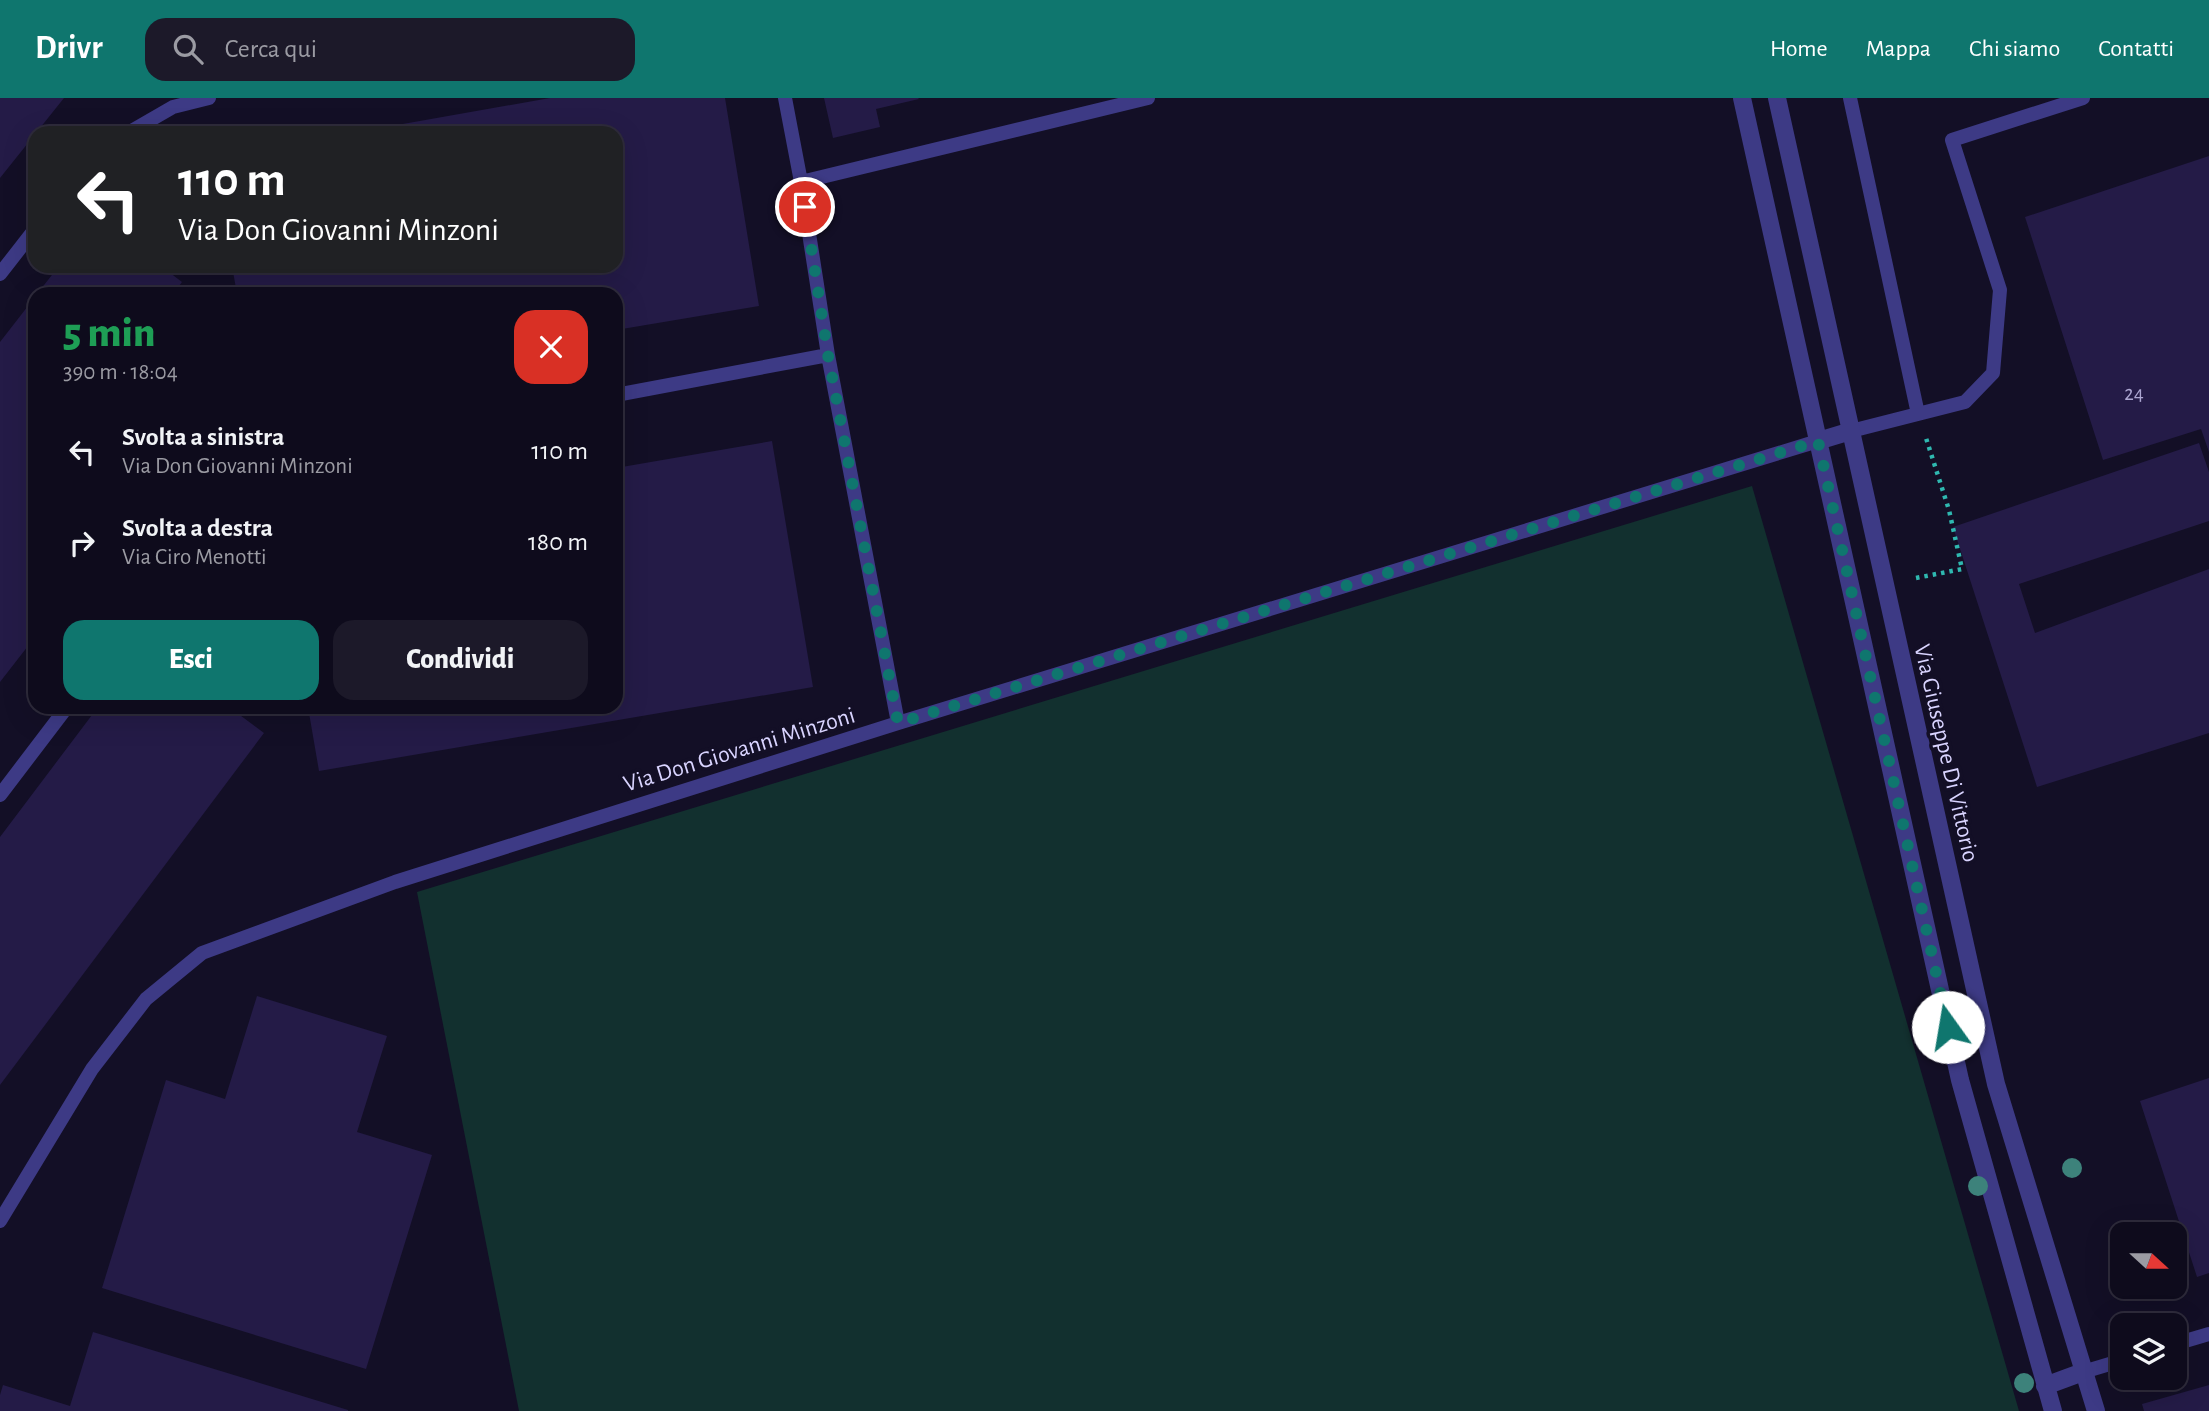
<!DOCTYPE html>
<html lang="it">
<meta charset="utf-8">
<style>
:root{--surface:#0e0b1c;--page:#1c1929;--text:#f1f3f6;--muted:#9b9ba3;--line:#2e2b3b;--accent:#0f766e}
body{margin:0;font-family:"Alegreya Sans",sans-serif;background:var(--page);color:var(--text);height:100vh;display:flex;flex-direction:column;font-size:26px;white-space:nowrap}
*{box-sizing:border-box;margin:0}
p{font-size:23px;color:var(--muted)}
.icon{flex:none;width:38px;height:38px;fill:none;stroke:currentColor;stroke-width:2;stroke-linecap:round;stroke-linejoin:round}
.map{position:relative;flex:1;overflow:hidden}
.panel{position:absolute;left:28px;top:189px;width:595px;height:427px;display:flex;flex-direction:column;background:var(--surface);border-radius:21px;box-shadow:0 7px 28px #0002,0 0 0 2px var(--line)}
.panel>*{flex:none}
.banner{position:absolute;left:28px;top:28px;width:595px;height:147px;border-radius:21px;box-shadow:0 7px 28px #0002,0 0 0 2px var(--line);background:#202124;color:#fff;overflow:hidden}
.needle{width:46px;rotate:111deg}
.buttons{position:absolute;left:2110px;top:1124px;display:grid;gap:14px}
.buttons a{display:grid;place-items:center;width:77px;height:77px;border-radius:14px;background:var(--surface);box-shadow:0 7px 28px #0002,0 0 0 2px var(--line);font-size:35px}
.pin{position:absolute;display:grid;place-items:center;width:60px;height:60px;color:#fff;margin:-30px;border:4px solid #fff;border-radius:50%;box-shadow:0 2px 7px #0007}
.me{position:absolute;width:77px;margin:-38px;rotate:347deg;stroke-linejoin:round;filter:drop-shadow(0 0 5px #0008)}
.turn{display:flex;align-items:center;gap:24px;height:147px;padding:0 35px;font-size:32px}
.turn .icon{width:91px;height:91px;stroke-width:2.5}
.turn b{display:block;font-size:49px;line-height:60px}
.round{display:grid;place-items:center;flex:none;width:74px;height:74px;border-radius:21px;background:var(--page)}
.headline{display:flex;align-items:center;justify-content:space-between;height:119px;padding:0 35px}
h1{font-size:42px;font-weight:800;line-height:52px;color:#1e9e55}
.action{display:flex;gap:14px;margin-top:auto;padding:14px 35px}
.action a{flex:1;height:80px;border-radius:21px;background:var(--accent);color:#fff;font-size:28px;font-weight:800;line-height:80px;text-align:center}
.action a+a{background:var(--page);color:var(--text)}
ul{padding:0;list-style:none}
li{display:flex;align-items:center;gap:21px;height:91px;padding:0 35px}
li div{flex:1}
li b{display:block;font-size:26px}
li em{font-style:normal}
header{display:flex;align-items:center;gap:42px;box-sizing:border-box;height:98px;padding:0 35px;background:var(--accent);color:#fff}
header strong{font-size:33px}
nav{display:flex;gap:38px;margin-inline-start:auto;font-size:24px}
.search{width:490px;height:63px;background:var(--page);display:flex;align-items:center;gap:18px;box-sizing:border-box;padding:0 24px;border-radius:21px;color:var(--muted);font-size:26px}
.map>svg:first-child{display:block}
.green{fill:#12302f}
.building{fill:#241b47}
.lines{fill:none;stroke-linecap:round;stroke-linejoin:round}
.path{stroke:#2fb8b0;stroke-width:4.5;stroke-dasharray:3.5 5;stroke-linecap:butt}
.lane{stroke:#3d3a85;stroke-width:14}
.street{stroke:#3d3a85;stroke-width:18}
.tree{fill:#3d827b}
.route{stroke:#0f766e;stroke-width:12;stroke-dasharray:0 21.6}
.labels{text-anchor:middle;stroke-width:7;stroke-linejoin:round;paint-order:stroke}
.number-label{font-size:21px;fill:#aca6d1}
.street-label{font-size:24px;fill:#d9d4ff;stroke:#130f26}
</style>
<header>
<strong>Drivr</strong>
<div class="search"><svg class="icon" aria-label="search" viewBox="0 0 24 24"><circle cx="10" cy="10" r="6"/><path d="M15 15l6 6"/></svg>Cerca qui</div>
<nav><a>Home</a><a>Mappa</a><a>Chi siamo</a><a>Contatti</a></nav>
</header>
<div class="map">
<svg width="2209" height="1313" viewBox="0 0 2209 1313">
<rect width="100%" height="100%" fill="#130f26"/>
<path class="green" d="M1752,388L2019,1313H519L417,794Z"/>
<path class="building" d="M0,0H64L0,80Z
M550,0H725L759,208L616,232V196H237L232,168H616V35H352Z
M824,0H918L919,1L876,11L880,29L833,40Z
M2209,58V354L2201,331L2103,362L2025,119Z
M59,168H161L182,184L173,196H37Z
M35,199V539L0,584V244Z
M772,343L813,589L319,673L308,609H616V370Z
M2199,345L2209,374V423L2019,486L2035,535L2209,471V635L2037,689L1953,429Z
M98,609H229L264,635L0,987V739Z
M257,898L387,938L357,1034L432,1057L366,1271L102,1190L166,982L225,1001Z
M2209,980V1175L2197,1179L2140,1003Z
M93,1234L348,1312V1313H0V1297L3,1287L70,1308Z
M2209,1287V1313H2144L2142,1306Z"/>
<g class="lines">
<path class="path" d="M1916,480L1962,471L1949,412L1926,340"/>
<path class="lane" d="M785,0L801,84L828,257L898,625
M1850,0L1918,316
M128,35L173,9L209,0
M801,84L1148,0
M0,176L35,131
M616,297L828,257
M1851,333L1965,304L1993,275L2000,192L1952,42L2083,0
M0,697L67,609
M0,1123L92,971L146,901L202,855L395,784L898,625L1818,343
M2175,1246L2209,1236
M2083,1274L2123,1262"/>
<path class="street" d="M1742,0L1960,982L2053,1313
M1777,0L1996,986L2096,1313
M1818,343L1851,333
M2045,1288L2083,1274"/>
</g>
<g class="tree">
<circle cx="2072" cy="1070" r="10"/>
<circle cx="1978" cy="1088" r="10"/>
<circle cx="2024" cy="1285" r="10"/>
</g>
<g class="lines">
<path class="route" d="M805,109L828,257L898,625L1818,343L1948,929"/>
</g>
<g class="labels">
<g class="number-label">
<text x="2134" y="302">24</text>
</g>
<g class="street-label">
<text transform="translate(739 651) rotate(-17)" y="8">Via Don Giovanni Minzoni</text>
<text transform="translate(1947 655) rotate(77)" y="8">Via Giuseppe Di Vittorio</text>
</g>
</g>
</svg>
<div class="buttons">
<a><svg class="needle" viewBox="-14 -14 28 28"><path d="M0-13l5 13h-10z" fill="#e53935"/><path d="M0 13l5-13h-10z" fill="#9b9ba3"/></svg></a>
<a><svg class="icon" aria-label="layers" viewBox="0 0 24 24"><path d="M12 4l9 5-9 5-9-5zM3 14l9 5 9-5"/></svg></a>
</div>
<div class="pin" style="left:805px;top:109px;background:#d93025"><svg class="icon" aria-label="arrive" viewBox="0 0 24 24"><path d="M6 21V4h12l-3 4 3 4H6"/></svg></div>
<svg class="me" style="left:1948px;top:929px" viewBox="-20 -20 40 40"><circle r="19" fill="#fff"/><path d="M0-13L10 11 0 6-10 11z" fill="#0f766e"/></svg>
<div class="banner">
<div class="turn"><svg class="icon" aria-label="left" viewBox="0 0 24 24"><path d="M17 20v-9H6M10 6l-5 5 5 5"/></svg><div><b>110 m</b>Via Don Giovanni Minzoni</div></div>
</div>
<section class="panel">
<div class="headline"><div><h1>5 min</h1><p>390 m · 18:04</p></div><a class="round" style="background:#d93025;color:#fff"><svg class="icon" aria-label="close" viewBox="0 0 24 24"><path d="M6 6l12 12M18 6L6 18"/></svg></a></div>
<ul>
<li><svg class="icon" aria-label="left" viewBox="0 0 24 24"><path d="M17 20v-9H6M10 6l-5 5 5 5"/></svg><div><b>Svolta a sinistra</b><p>Via Don Giovanni Minzoni</p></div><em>110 m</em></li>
<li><svg class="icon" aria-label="right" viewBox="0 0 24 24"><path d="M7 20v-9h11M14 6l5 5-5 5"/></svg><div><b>Svolta a destra</b><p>Via Ciro Menotti</p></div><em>180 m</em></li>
</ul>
<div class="action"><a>Esci</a><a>Condividi</a></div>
</section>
</div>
